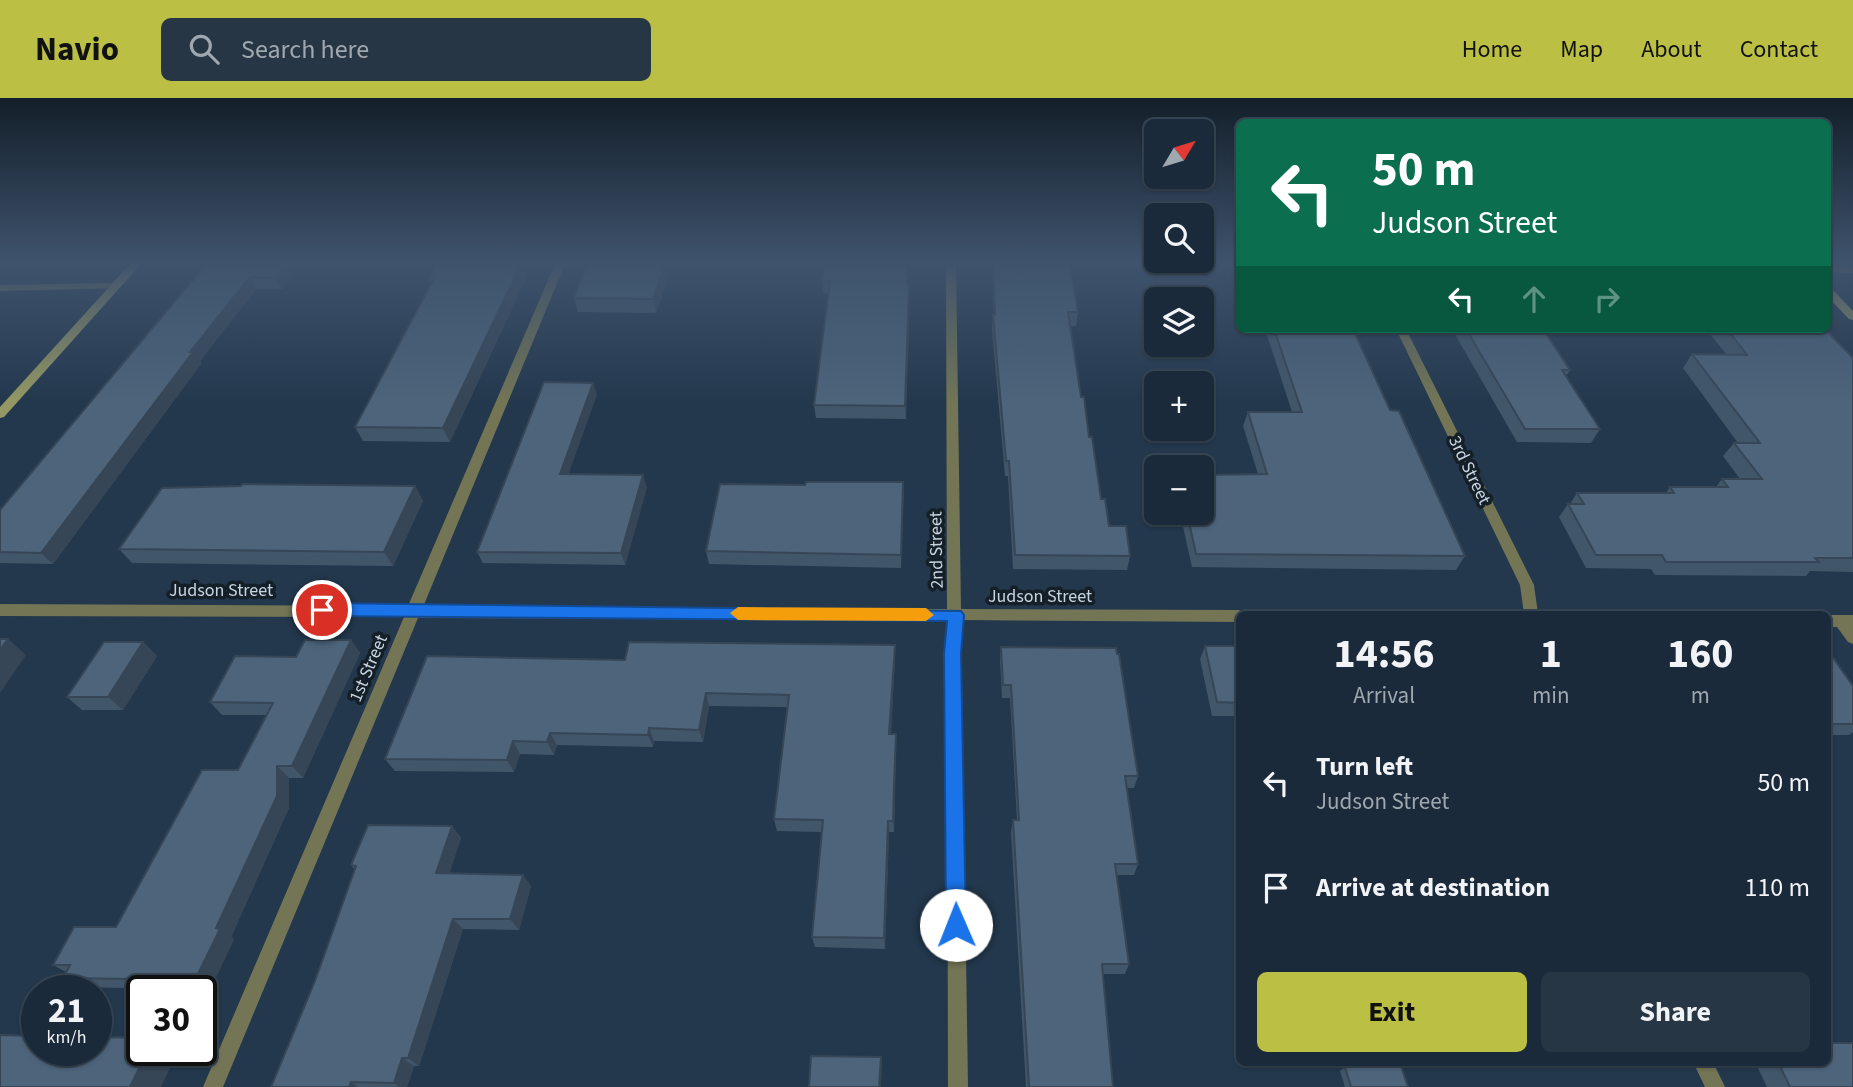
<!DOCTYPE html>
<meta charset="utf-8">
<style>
:root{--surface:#1a2a3a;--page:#273645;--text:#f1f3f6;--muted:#9fa7af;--line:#384654;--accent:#bbc045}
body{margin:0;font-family:"Source Sans 3",sans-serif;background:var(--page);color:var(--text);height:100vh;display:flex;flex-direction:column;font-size:26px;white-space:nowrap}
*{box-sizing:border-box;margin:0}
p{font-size:23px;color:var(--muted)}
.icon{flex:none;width:38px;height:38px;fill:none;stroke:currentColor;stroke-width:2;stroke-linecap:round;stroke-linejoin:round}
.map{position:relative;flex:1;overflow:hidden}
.drawer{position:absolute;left:1236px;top:513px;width:595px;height:455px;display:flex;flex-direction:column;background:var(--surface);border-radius:10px;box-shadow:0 2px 5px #0004,0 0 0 2px var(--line)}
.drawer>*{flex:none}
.top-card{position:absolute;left:1236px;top:21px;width:595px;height:214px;border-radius:10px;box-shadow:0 2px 5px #0004,0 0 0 2px var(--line);background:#0b6e4f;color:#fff;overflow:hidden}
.needle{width:46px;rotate:52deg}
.buttons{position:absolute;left:1144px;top:21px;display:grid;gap:14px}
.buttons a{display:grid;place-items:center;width:70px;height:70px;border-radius:10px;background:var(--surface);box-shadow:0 2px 5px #0004,0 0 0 2px var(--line);font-size:35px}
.speed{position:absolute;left:21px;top:877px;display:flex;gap:14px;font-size:35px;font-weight:700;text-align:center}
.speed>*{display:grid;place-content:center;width:91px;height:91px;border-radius:50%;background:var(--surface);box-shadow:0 2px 5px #0004,0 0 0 2px var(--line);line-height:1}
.speed small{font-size:18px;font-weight:400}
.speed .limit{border:4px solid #111;border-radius:10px;background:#fff;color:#111}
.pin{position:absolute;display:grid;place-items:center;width:60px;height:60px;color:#fff;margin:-30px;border:4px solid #fff;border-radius:50%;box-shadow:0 2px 7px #0007}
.me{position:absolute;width:77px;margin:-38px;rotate:359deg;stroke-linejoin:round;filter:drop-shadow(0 0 5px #0008)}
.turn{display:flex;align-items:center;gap:24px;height:147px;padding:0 21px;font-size:32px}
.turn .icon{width:91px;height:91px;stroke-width:2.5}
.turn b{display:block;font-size:49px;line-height:60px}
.lanes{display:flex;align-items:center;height:66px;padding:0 21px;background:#0003;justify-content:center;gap:35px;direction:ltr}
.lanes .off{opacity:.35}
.eta{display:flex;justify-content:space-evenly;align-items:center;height:119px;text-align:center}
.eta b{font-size:42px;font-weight:700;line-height:49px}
.primary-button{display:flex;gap:14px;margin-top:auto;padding:14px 21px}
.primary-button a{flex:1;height:80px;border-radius:10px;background:var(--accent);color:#111;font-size:28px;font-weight:700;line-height:80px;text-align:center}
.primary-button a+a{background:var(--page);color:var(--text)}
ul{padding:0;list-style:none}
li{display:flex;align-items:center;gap:21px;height:105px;padding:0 21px}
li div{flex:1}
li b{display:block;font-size:26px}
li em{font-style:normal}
header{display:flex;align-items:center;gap:42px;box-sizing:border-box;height:98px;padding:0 35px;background:var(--accent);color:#111}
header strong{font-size:33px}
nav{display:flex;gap:38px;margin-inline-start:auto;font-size:24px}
.search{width:490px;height:63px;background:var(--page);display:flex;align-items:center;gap:18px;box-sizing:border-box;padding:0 24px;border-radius:10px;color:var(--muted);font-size:26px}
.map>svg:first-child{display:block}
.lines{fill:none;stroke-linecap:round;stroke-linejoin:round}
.lane{fill:#737555;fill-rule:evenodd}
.street{fill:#737555;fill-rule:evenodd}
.secondary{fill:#959864;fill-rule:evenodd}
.wall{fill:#42566a}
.shaded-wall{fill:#364656}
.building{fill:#4d647b;stroke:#364656;stroke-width:2}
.route{fill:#1a73e8;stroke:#114b97;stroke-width:2}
.slow{fill:#f59e0b}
.labels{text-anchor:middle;stroke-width:7;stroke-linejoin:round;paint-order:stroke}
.street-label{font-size:18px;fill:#c7d4e1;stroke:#151f28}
</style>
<header>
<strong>Navio</strong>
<div class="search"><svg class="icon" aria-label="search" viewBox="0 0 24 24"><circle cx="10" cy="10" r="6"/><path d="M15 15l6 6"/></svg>Search here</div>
<nav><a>Home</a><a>Map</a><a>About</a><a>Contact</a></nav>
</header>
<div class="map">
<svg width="1853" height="989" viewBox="0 0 1853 989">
<rect width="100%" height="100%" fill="#23384d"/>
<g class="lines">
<path class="lane" d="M1827,168L1853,169V175L1827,174Z
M116,185L121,188L120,190L0,193V187Z"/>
<path class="street" d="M555,166H565L423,509L947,511L946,166H956L961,511L1239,512L1245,516H1239V524L961,522L968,989H948L947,522L418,520L223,989H203L404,519L0,518V506L408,508Z
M1396,231H1406L1534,487L1538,516H1524L1520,487Z
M1827,517H1853V546L1848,544L1837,529H1827Z
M1693,964H1713L1725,989H1705Z"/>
<path class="secondary" d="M130,166H141L4,319L0,320V309Z
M1827,189L1831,190L1853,213V222L1849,221L1827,198Z"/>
</g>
<path class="wall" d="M206,166H300L282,191H256L200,263L201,266L53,466L0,465V412Z
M437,166H527L524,171L527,178L450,344L363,343L355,329L430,187L428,182Z
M592,166H673L656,215L578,214L574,200Z
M992,166H1070L1078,214L1076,228H1070L1081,299L1101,401L1109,428L1130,458L1127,472L1013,471L1008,378H1005L992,231L993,217H994Z
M822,183L909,186L906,321L816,320L814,307L828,196L823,195Z
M1265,231H1353L1390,312L1465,458L1456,472L1192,469L1180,415H1202L1258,376L1243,328L1248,314H1292Z
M1452,231H1543L1570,272L1566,278L1600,331L1591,345L1517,344Z
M1708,231H1825L1853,260V474L1810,473L1806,478L1655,477L1651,471L1586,470L1559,419L1568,406H1570L1577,395H1666L1670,389H1716L1722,381H1740L1723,358L1734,345H1738L1683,270L1692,256H1726L1707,232Z
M597,296L568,377L647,389L625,467L483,465L477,454Z
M903,384L901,470L709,466L706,453L805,387Z
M415,388L423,403L393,468L132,465L119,451Z
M351,542L360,555L303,680H289V710L231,839L234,841L210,892L81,889L63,880L66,874L53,867L116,829L238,672L266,617H222L210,604L296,559Z
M143,544L157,558L123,612H82L67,599Z
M895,547V560L891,636H896L895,699L894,734H889L885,851L815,849L812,839L822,734L777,733L774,721L787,609L709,608L703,644L654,643L653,649L557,647L554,657L520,656L514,674L395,673L385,661L625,562Z
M1205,548H1239V618H1212L1200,561Z
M1001,549L1138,678L1134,690H1127L1138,766L1134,777H1117L1129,866L1125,876H1103L1113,989H1026L1011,734L1013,722H1017L1010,600H1002L1000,562Z
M1827,557L1853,626V634L1849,637H1827Z
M452,728L461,740L449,776L531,788L519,832L463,831L419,968H414L407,989H271L315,883L355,772L351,767Z
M1755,964H1827L1853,989H1767Z
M1345,969L1408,989H1345L1340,973Z"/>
<path class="shaded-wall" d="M286,166H300L282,191L275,180Z
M517,166H527L524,171L527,178L450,344L443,330Z
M665,166H673L656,215L653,201Z
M250,179L256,191L200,263L201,266L53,466L41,455L190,254Z
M909,186L910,199L906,321L905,308Z
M593,285L597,296L564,388L560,376Z
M643,377L647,389L625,467L621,455Z
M903,384L904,397L901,470V457Z
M415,388L423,403L393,468L384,454Z
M8,541L26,557L0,595V552Z
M351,542L360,555L303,680L292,668Z
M143,544L157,558L123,612L108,599Z
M895,547V560L890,649L889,636Z
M706,595L709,608L703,644L699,632Z
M649,630L654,643L653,649L648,637Z
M550,635L557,647L554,657L547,644Z
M896,636V649L894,734L893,723Z
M513,643L520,656L514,674L507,662Z
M277,668L289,680V710L231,839L234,841L210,892L195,882Z
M888,723L889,734L885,851L884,840Z
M452,728L461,740L445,787L436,775Z
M523,777L531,788L519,832L510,821Z
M453,821L463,831L419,968L408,960Z
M148,952L178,953L161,989H130Z
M881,959L882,967L881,989H879Z
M402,960L414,968L407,989H399L394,985Z
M351,984L358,989H349Z"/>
<path class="building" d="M206,166H286L275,180L250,179L190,254H193L41,455L0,454V412Z
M437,166H521L443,330L355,329L433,182H428Z
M592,166H665L653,201L574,200L586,168H592Z
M824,166H907V186H909L905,308L814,307L830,183H822Z
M993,166H1070L1078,214H1068L1081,299H1084L1089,339H1092L1101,401H1105L1109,428H1126L1130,458L1015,457L1009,363H1006L993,217H995Z
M1274,231H1353L1390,312L1399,313L1465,458L1196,456L1187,415H1202V377L1267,376L1248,314H1302Z
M1466,231H1543L1570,272H1562L1600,331H1525Z
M1727,231H1825L1853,260V460H1815L1819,464H1666L1662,457H1596L1568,406H1584L1577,395H1674L1670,389H1728L1722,381H1762L1734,345H1760L1692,256L1747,257Z
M544,284L593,285L560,376L643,377L621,455L477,454Z
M806,384H903L901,457L706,453L720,386L805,387Z
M243,386L415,388L384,454L119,451L162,390L241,388Z
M0,541H8L0,552Z
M305,542H351L292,668H277V698L216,830L220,831L195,882L63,880L70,867H53L74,829H116L202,672H238L273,605L210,604L235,558L296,559Z
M104,544H143L108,599H67Z
M629,544L895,547L889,636H896L894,687L893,723H888L884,840L812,839L823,722L774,721L789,597L706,595L699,632L649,630L648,637L550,635L547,644L513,643L507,662L385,661L427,558L625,562Z
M1205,548H1239V605L1217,604Z
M1001,549L1116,550L1117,556H1119L1138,678H1125L1138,766H1115L1129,866H1102L1113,989H1029L1013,722H1019L1011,587H1003Z
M1827,557H1831L1853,588V626H1827Z
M368,727L452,728L436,775L523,777L510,821H453L408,960H402L394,985L351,984L349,989H271L315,883L356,768L351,767Z
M0,937L37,938V952H96V939L142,940V952H148L130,989H0Z
M1827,945H1853V989H1790L1778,964H1827Z
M811,958L881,959L879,989H809Z
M1401,968L1408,989H1351L1345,969Z"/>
<linearGradient id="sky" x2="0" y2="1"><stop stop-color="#131f2a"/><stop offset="0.54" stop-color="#3f536d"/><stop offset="1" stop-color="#3f536d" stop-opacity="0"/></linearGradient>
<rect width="1853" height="305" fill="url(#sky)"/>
<path class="route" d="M322,505L961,513L964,517L961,556L966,827L963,834L956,836L949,834L946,827L944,556L947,523L322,518L314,512Z"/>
<path class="slow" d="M738,509L926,510L934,517L926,523L738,522L730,515Z"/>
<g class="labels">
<g class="street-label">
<text transform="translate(1470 372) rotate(64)" y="6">3rd Street</text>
<text transform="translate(936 452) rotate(-91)" y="6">2nd Street</text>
<text x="221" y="498">Judson Street</text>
<text x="1040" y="504">Judson Street</text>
<text transform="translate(368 570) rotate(-67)" y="6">1st Street</text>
</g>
</g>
</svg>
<div class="buttons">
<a><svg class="needle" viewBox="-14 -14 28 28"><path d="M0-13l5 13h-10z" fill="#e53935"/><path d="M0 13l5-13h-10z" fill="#9fa7af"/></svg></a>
<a><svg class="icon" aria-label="search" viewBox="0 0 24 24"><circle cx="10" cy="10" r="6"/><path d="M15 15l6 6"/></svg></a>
<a><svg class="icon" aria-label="layers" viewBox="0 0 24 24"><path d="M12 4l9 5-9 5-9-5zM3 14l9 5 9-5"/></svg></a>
<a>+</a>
<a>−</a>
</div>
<div class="speed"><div>21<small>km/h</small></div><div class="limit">30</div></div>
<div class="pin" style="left:322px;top:512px;background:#d93025"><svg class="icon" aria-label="arrive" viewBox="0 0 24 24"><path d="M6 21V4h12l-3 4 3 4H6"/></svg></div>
<svg class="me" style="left:956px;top:827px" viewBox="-20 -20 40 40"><circle r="19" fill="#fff"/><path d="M0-13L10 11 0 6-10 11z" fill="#1a73e8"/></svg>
<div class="top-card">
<div class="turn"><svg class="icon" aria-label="left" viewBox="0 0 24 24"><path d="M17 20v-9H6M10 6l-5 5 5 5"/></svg><div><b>50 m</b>Judson Street</div></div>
<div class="lanes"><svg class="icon" aria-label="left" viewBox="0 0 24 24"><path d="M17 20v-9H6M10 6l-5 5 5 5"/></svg><svg class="icon off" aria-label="ahead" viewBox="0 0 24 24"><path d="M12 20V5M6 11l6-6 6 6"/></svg><svg class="icon off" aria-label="right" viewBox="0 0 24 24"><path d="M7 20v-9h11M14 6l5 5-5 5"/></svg></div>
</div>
<section class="drawer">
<div class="eta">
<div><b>14:56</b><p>Arrival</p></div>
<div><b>1</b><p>min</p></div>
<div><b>160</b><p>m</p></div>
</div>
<ul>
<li><svg class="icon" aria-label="left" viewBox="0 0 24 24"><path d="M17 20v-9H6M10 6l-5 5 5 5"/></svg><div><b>Turn left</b><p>Judson Street</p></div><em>50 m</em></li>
<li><svg class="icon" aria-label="arrive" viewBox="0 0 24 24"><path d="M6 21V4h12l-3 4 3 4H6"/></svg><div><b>Arrive at destination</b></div><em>110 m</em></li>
</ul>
<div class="primary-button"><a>Exit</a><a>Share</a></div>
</section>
</div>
